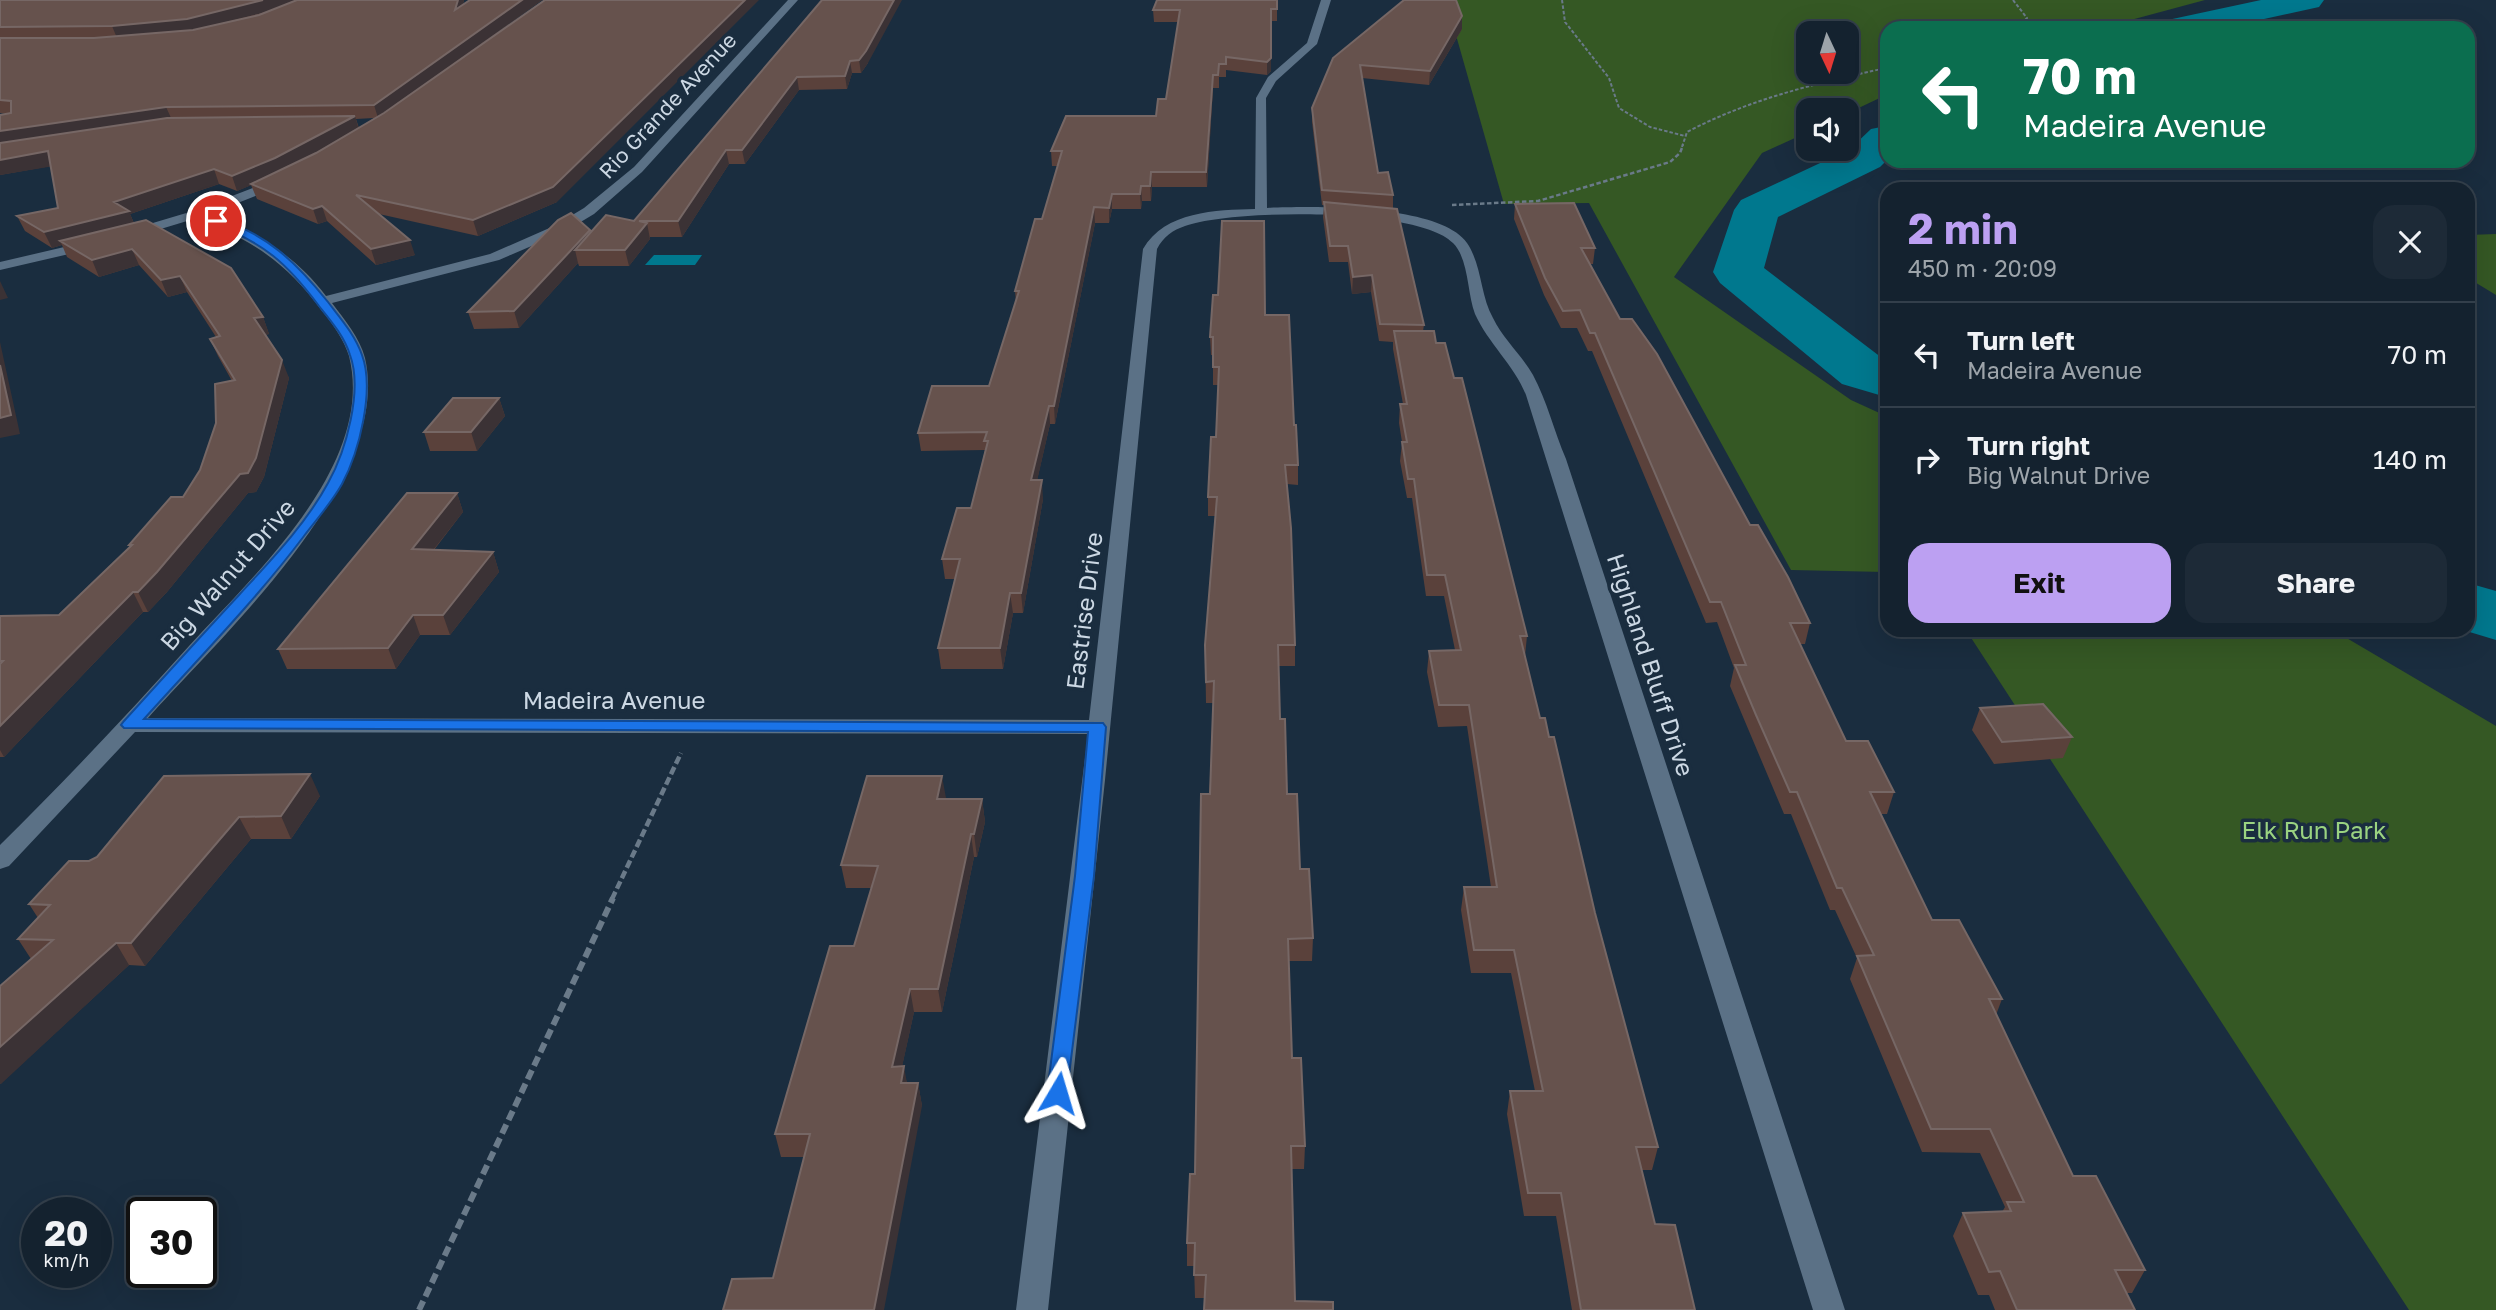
<!DOCTYPE html>
<meta charset="utf-8">
<style>
:root{--surface:#14222f;--page:#1d2a37;--text:#f1f3f6;--muted:#9da4aa;--line:#333f4b;--accent:#bca0f2}
body{margin:0;font-family:"Golos Text",sans-serif;background:var(--page);color:var(--text);height:100vh;display:flex;flex-direction:column;font-size:26px;white-space:nowrap}
*{box-sizing:border-box;margin:0}
p{font-size:23px;color:var(--muted)}
.icon{flex:none;width:38px;height:38px;fill:none;stroke:currentColor;stroke-width:2;stroke-linecap:round;stroke-linejoin:round}
.map{position:relative;flex:1;overflow:hidden}
.side{position:absolute;left:1880px;top:182px;width:595px;height:455px;display:flex;flex-direction:column;background:var(--surface);border-radius:21px;box-shadow:0 7px 28px #0002,0 0 0 2px var(--line)}
.side>*{flex:none}
.hud{position:absolute;left:1880px;top:21px;width:595px;height:147px;border-radius:21px;box-shadow:0 7px 28px #0002,0 0 0 2px var(--line);background:#0b6e4f;color:#fff;overflow:hidden}
.needle{width:46px;rotate:176deg}
.tools{position:absolute;left:1796px;top:21px;display:grid;gap:14px}
.tools a{display:grid;place-items:center;width:63px;height:63px;border-radius:14px;background:var(--surface);box-shadow:0 7px 28px #0002,0 0 0 2px var(--line);font-size:35px}
.speed{position:absolute;left:21px;top:1197px;display:flex;gap:14px;font-size:35px;font-weight:700;text-align:center}
.speed>*{display:grid;place-content:center;width:91px;height:91px;border-radius:50%;background:var(--surface);box-shadow:0 7px 28px #0002,0 0 0 2px var(--line);line-height:1}
.speed small{font-size:18px;font-weight:400}
.speed .limit{border:4px solid #111;border-radius:10px;background:#fff;color:#111}
.pin{position:absolute;display:grid;place-items:center;width:60px;height:60px;color:#fff;margin:-30px;border:4px solid #fff;border-radius:50%;box-shadow:0 2px 7px #0007}
.me{position:absolute;width:77px;margin:-38px;rotate:7deg;stroke-linejoin:round;filter:drop-shadow(0 0 5px #0008)}
.turn{display:flex;align-items:center;gap:24px;height:147px;padding:0 28px;font-size:32px}
.turn .icon{width:91px;height:91px;stroke-width:2.5}
.turn b{display:block;font-size:49px;line-height:60px}
.round{display:grid;place-items:center;flex:none;width:74px;height:74px;border-radius:21px;background:var(--page)}
.overview{display:flex;align-items:center;justify-content:space-between;height:119px;padding:0 28px}
h1{font-size:42px;font-weight:700;line-height:52px;color:var(--accent)}
.action{display:flex;gap:14px;margin-top:auto;padding:14px 28px}
.action a{flex:1;height:80px;border-radius:21px;background:var(--accent);color:#111;font-size:28px;font-weight:700;line-height:80px;text-align:center}
.action a+a{background:var(--page);color:var(--text)}
ul{padding:0;list-style:none}
li{display:flex;align-items:center;gap:21px;height:105px;padding:0 28px;border-top:2px solid var(--line)}
li div{flex:1}
li b{display:block;font-size:26px}
li em{font-style:normal}
.map>svg:first-child{display:block}
.green{fill:#355824;fill-rule:evenodd}
.water{fill:#00788e}
.lines{fill:none;stroke-linecap:round;stroke-linejoin:round}
.river{fill:#00788e;fill-rule:evenodd}
.path-far3{stroke:#6a7a89;stroke-width:2;stroke-dasharray:3.5 2;stroke-linecap:butt}
.path-far2{stroke:#6a7a89;stroke-width:2.5;stroke-dasharray:4.5 2.5;stroke-linecap:butt}
.path-far1{stroke:#6a7a89;stroke-width:4.5;stroke-dasharray:8 3.5;stroke-linecap:butt}
.path{stroke:#6a7a89;stroke-width:6;stroke-dasharray:10 5;stroke-linecap:butt}
.minor{fill:#5b7186;fill-rule:evenodd}
.wall{fill:#5a413b;fill-rule:evenodd}
.shaded-wall{fill:#3b3235}
.building{fill:#66524d;stroke:#766765;stroke-width:2}
.route{fill:#1a73e8;stroke:#114b97;stroke-width:2}
.labels{text-anchor:middle;stroke-width:7;stroke-linejoin:round;paint-order:stroke}
.far-street-label{font-size:21px;fill:#ccd8e4;stroke:#1a2d3f}
.street-label{font-size:24px;fill:#ccd8e4;stroke:#1a2d3f}
.park-label{font-size:24px;fill:#9ad381;stroke:#1a2d3f}
</style>
<div class="map">
<svg width="2496" height="1310" viewBox="0 0 2496 1310">
<rect width="100%" height="100%" fill="#1a2d3f"/>
<path class="green" d="M1446,0H2205L2101,28H1886V95L1846,114V110H1808V132L1762,153L1674,277L1851,400L1886,416V572L1791,570L1589,203L1504,204ZM1808,33H1846V72H1808Z
M2496,234V295L2468,278V235Z
M1966,630H2333L2496,726V1310H2409Z"/>
<path class="water" d="M654,255H702L695,265H645Z"/>
<g class="lines">
<path class="river" d="M2261,0H2324L2319,7L2223,28H2158L2163,21Z
M1886,126V161L1880,167L1778,217L1764,268L1886,361V397L1842,384L1720,283L1713,272L1734,210L1741,200L1850,149L1871,129Z
M2468,583L2496,591V640L2463,630H2468Z"/>
<path class="path-far3" d="M1562,0L1565,22L1609,78L1619,108L1650,127L1685,136
M2013,0L2027,18L2018,28
M1682,147L1687,132C1750,99 1817,83 1886,68"/>
<path class="path-far2" d="M1452,205L1538,201L1670,162L1680,153L1683,145"/>
<path class="path-far1" d="M612,899L681,753"/>
<path class="path" d="M419,1310L613,898"/>
<path class="minor" d="M788,0H798L642,172L594,214L564,232L499,260L332,303C344,319 360,338 365,358C393,479 223,634 148,718L1089,720L1143,249C1165,211 1216,210 1255,209L1256,98L1268,77L1307,43L1321,0H1331L1317,44L1276,81L1266,98L1267,208C1312,206 1440,204 1467,243C1482,265 1480,295 1493,318C1503,339 1521,354 1533,375C1547,401 1554,431 1566,459L1845,1310H1813L1526,395C1514,365 1488,343 1475,314C1467,293 1469,259 1453,243C1418,207 1231,209 1185,226C1173,230 1163,237 1157,249L1105,780L1048,1310H1016L1088,734L135,732L9,866L0,869V845C65,781 128,714 189,646C255,574 376,464 349,356C344,340 333,324 322,311C286,262 253,241 197,218L131,238L126,237V231L193,211L279,178L285,182L283,185L210,214C257,233 295,255 326,296L490,254L554,226L584,208L634,167Z
M90,241L95,242V248L0,270V262Z"/>
</g>
<path class="wall" d="M0,0H464L463,4L470,0H542L439,74L557,202L478,236L379,214L415,255L376,265L327,221L318,224L257,199L251,185L237,191L219,184L130,214L134,223L263,317L269,334L265,335L289,378L264,477L256,492L248,493L167,592L148,612H143L4,757H0V616L59,615L130,547L129,545L183,497L200,470L232,381L218,356L210,339L216,337L187,292L168,297L139,265L99,277L67,257L62,245L52,248L25,231L17,216L58,208L51,166L0,175V115L6,114L0,113ZM374,118L359,128L356,119Z
M822,0L868,63L861,73H852L847,89L799,90L745,164H729L682,237H650V239L629,266H579L578,263L519,328L474,329L468,312L590,232L634,221Z
M1277,9V21H1271V71L1267,75L1226,70V77H1219V88H1213L1207,187H1152L1151,201H1142L1141,209H1112L1109,223H1095L1055,424H1050L1037,480L1043,499L1023,613H1013L1003,669H941L938,648L955,579H945L942,559L971,508L985,450L921,451L918,433L989,386L1016,302L1015,291L1042,219L1058,166H1052L1051,151L1156,116L1166,99L1178,22H1154L1153,10Z
M1462,16V29L1429,85L1362,78L1378,173L1393,195V208L1424,325L1423,331L1436,343L1454,378L1527,636L1525,656L1540,718L1658,1147L1652,1170H1641L1655,1224L1695,1310H1572L1556,1216H1524L1507,1114L1510,1091H1535L1511,973H1471L1461,910L1464,887H1491L1467,726L1438,727L1427,672L1429,651L1455,650L1444,596H1426L1412,498H1407L1400,461L1402,442L1399,423L1400,404H1403L1393,349V342L1379,341L1371,292L1352,294L1348,262H1329L1323,217L1324,205H1322L1312,122V108L1333,58Z
M1515,204L1595,248L1593,264H1590L1620,319L1750,525L1810,623L1805,644H1800L1846,741L1894,792L1887,814H1881L1932,920L2002,999L1996,1015L2073,1176L2145,1270L2132,1293H2126L2135,1310H1995L1989,1295H1978L1953,1236L1963,1213L2002,1212L2005,1207L1980,1153L1922,1152L1850,979L1857,958L1835,910H1830L1791,814H1784L1730,686L1734,668L1717,622L1706,623L1592,351H1588L1577,328H1561L1544,295L1514,219Z
M1265,315L1294,425L1298,465V485L1287,484L1295,645V666H1279L1280,719L1287,794L1313,938L1312,961H1289L1292,1058L1305,1146L1304,1169H1292L1205,1298H1195L1194,1266H1187V1243L1195,1174L1213,703H1206L1205,645L1215,516H1208V497L1216,437L1218,385H1213V355H1211L1210,337Z
M499,398L505,416L477,451H430L424,432Z
M457,493L463,512L434,550L493,552L499,572L450,635H420L396,669H287L278,649Z
M1980,708L2072,737L2063,758L1994,764L1972,730Z
M164,776L320,796L291,839H251L145,966L129,965L0,1084V986L31,959L18,939L38,918L29,904L89,861L97,857Z
M946,798L945,799H982L985,822L977,857H974L942,1012H914L902,1066L907,1083H918L922,1106L773,1278L804,1157H781L775,1134L854,946L871,888H846L841,865Z"/>
<path class="shaded-wall" d="M263,0H297L266,12L191,31L117,38L112,26Z
M458,0H464L458,22L455,10Z
M522,0H542L378,118L374,105Z
M745,0H759L557,202L478,236L473,220Z
M894,0H902L868,63L861,73L859,60Z
M1462,16V29L1429,85L1430,71Z
M1271,58V71L1267,75V62Z
M850,61L852,73L847,89L845,76Z
M1213,75V88L1207,187L1206,172Z
M797,77L799,90L745,164L742,150Z
M166,107L172,120L0,146V131Z
M355,116L359,130L281,173L237,191L232,176Z
M726,150L729,164L682,237L678,221Z
M48,151L54,166L0,175V160Z
M214,169L219,184L130,214L135,226L60,241L62,245L52,248L44,232L114,202Z
M1151,172L1152,187L1151,201L1150,186Z
M1141,186L1142,201L1141,209L1140,194Z
M1112,194V209L1109,223V208Z
M322,206L327,221L318,224L313,209Z
M1094,207L1095,223L1055,424L1054,406Z
M647,223L650,239L629,266L625,250Z
M590,230L594,246L575,250L578,263L519,328L514,311Z
M410,240L415,255L376,265L371,249Z
M132,249L139,265L99,277L92,260Z
M1372,275L1371,292L1352,294L1353,277Z
M180,276L187,292L168,297L161,280Z
M0,281L8,298L0,300Z
M263,317L269,334L261,336L254,318Z
M0,342L20,434L0,438Z
M282,360L289,378L264,477L256,492L248,493L167,592L148,612L138,592Z
M499,398L505,416L477,451L471,432Z
M1049,406L1050,424L1033,499L1031,480Z
M1042,480L1043,499L1023,613L1021,593Z
M457,493L463,512L419,568L412,549Z
M493,552L499,572L450,635L443,615Z
M133,592L143,612L4,757L0,750V726Z
M1010,593L1013,613L1003,669L1000,648Z
M413,615L420,635L396,669L388,648Z
M310,774L320,796L291,839L281,816Z
M942,776L946,798L940,821L937,799Z
M982,799L985,822L977,857L974,834Z
M239,817L251,839L145,966L131,943Z
M971,834L974,857L942,1012L938,989Z
M116,943L129,965L1,1084L0,1083V1047Z
M910,989L914,1012L897,1090L892,1067Z
M904,1066L908,1089L901,1083Z
M918,1083L922,1106L884,1310H874Z"/>
<path class="building" d="M0,0H263L187,19L112,26L0,27Z
M297,0H458L455,10L470,0H522L374,105L166,107L0,131V115L11,113V101L0,100V38H94L193,30L259,15Z
M545,0H745L553,187L473,220L356,195L410,240L371,249L322,206L313,209L251,184L316,153L384,113Z
M822,0H894L866,51L859,60L850,61L845,76L797,77L742,150H726L678,221H639L647,223L625,250H575L606,215L634,221Z
M1157,0H1277V9H1271V58L1267,62L1226,57V64H1219L1218,75H1213L1206,172H1151L1150,186H1141L1140,194H1112L1109,208L1094,207L1054,406H1049L1031,480H1042L1021,593H1010L1000,648H938L960,559H942L957,508H971L988,441H984L987,432L918,433L932,386H989L1019,291H1015L1035,219H1042L1062,151H1051L1066,116H1156L1158,99H1166L1180,10H1153Z
M1404,0H1456L1462,16L1430,71L1360,65L1378,173L1388,172L1393,195L1322,190L1312,108L1333,58Z
M355,116L275,158L232,176L214,169L114,202L129,211L44,232L17,216L58,208L48,151L0,160V143L167,118Z
M1324,202L1397,209L1424,325L1380,324L1372,275L1353,277L1348,246H1330Z
M1574,203L1595,248H1581L1620,319H1632L1657,354L1750,525H1758L1788,577L1810,623H1790L1846,741H1868L1894,792H1870L1932,920H1959L2002,999H1989L2073,1176H2096L2145,1270H2115L2135,1310H2017L2000,1271L1989,1272L1963,1213L2011,1211L2007,1202H2024L1990,1129H1931L1857,956L1874,955L1842,888H1837L1797,792H1790L1756,715L1735,665H1746L1721,602H1710L1595,333H1590L1580,310L1563,311L1545,278L1515,204Z
M571,213L590,230L514,311L468,312L558,220Z
M146,220L231,268L263,317L254,318L282,360L256,458L248,473L240,474L157,572L138,592H133L0,726V664L3,661H0V616L59,615L132,545H129L171,497H183L200,470L216,423L215,384L235,380L210,339L220,336L180,276L161,280L132,249L92,260L60,241Z
M1222,221H1264L1265,315H1289L1294,425H1296L1298,465H1285L1291,528L1295,645H1278L1280,719H1285L1287,794H1297L1300,869H1309L1313,938L1288,939L1292,1058H1301L1305,1146H1291L1295,1301L1333,1302V1310H1204L1206,1275H1194L1195,1243H1187L1190,1174H1195L1201,794H1210L1214,681L1206,682L1205,645L1217,497H1208L1211,437H1216L1219,367H1213V337H1210L1213,295H1218Z
M1394,331H1434L1436,343H1445L1454,378H1462L1527,636H1520L1540,718H1545L1549,737H1554L1595,913L1658,1147H1636L1655,1224L1675,1225L1695,1310H1581L1561,1193H1528L1510,1091H1543L1514,950H1474L1464,887H1497L1469,705H1439L1429,651L1461,650L1445,575H1427L1414,479H1408L1402,442H1407L1400,404H1407Z
M0,365L11,415L0,418Z
M453,398H499L471,432H424Z
M407,493H457L412,549L493,552L443,615H413L388,648L278,649Z
M2043,704L2072,737L2002,742L1980,708Z
M310,774L281,816L239,817L131,943H116L0,1047V986L53,940L18,939L50,905L29,904L69,861H89L97,857L164,776Z
M867,776H942L937,799H982L974,834H971L938,989H910L892,1067L904,1066L901,1083H918L874,1310H723L732,1279L773,1278L810,1134H775L830,946H854L878,866L841,865Z"/>
<path class="route" d="M216,218C266,233 296,262 328,302C341,319 355,335 362,355C375,390 359,452 342,484C332,502 317,519 304,536C256,600 198,659 144,719L1103,723L1106,727L1094,876L1066,1099L1058,1102L1050,1099L1047,1093L1075,876L1088,732L124,728L121,725L124,721C162,679 200,637 239,595C270,561 306,524 328,483C346,451 363,390 350,355C344,336 331,321 319,306C286,262 264,243 212,223Z"/>
<g class="labels">
<g class="far-street-label">
<text transform="translate(668 106) rotate(-47)" y="7">Rio Grande Avenue</text>
</g>
<g class="street-label">
<text transform="translate(228 575) rotate(-49)" y="8">Big Walnut Drive</text>
<text transform="translate(1085 611) rotate(-83)" y="8">Eastrise Drive</text>
<text transform="translate(1650 665) rotate(72)" y="8">Highland Bluff Drive</text>
<text x="614" y="709">Madeira Avenue</text>
</g>
<g class="park-label">
<text x="2314" y="839">Elk Run Park</text>
</g>
</g>
</svg>
<div class="tools">
<a><svg class="needle" viewBox="-14 -14 28 28"><path d="M0-13l5 13h-10z" fill="#e53935"/><path d="M0 13l5-13h-10z" fill="#9da4aa"/></svg></a>
<a><svg class="icon" aria-label="sound" viewBox="0 0 24 24"><path d="M4 9h4l5-4v14l-5-4H4zM17 9q2 3 0 6"/></svg></a>
</div>
<div class="speed"><div>20<small>km/h</small></div><div class="limit">30</div></div>
<div class="pin" style="left:216px;top:221px;background:#d93025"><svg class="icon" aria-label="arrive" viewBox="0 0 24 24"><path d="M6 21V4h12l-3 4 3 4H6"/></svg></div>
<svg class="me" style="left:1058px;top:1093px" viewBox="-20 -20 40 40"><path d="M0-17L14 15 0 8-14 15z" fill="#1a73e8" stroke="#fff" stroke-width="4"/></svg>
<div class="hud">
<div class="turn"><svg class="icon" aria-label="left" viewBox="0 0 24 24"><path d="M17 20v-9H6M10 6l-5 5 5 5"/></svg><div><b>70 m</b>Madeira Avenue</div></div>
</div>
<section class="side">
<div class="overview"><div><h1>2 min</h1><p>450 m · 20:09</p></div><a class="round"><svg class="icon" aria-label="close" viewBox="0 0 24 24"><path d="M6 6l12 12M18 6L6 18"/></svg></a></div>
<ul>
<li><svg class="icon" aria-label="left" viewBox="0 0 24 24"><path d="M17 20v-9H6M10 6l-5 5 5 5"/></svg><div><b>Turn left</b><p>Madeira Avenue</p></div><em>70 m</em></li>
<li><svg class="icon" aria-label="right" viewBox="0 0 24 24"><path d="M7 20v-9h11M14 6l5 5-5 5"/></svg><div><b>Turn right</b><p>Big Walnut Drive</p></div><em>140 m</em></li>
</ul>
<div class="action"><a>Exit</a><a>Share</a></div>
</section>
</div>
